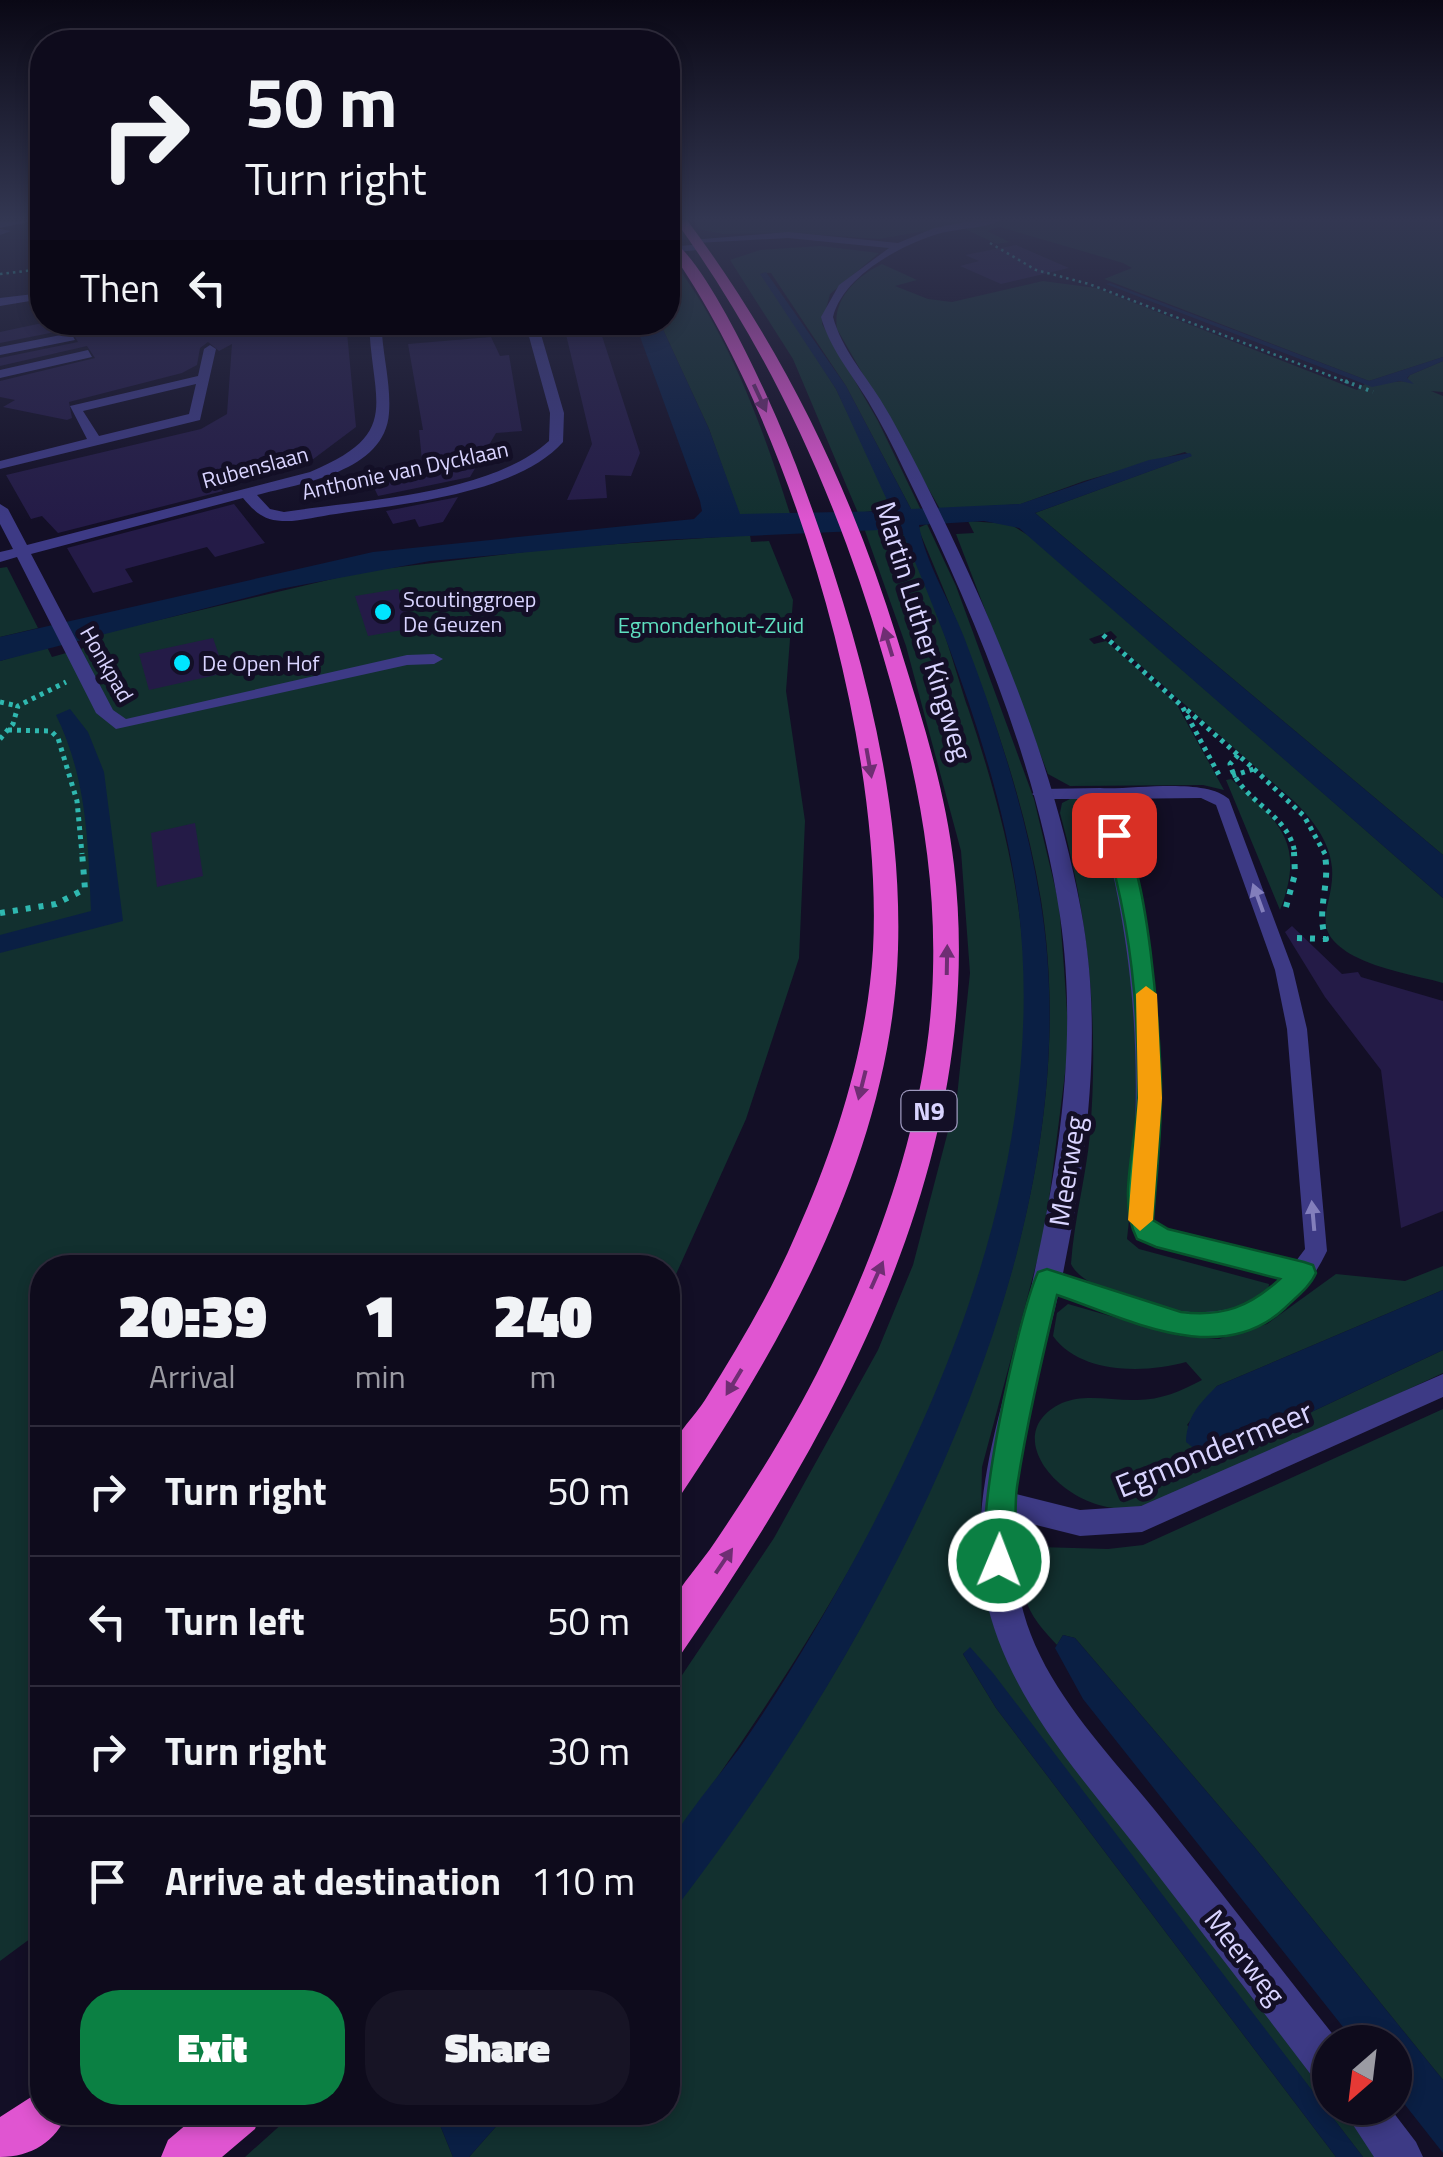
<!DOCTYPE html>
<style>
:root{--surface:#0e0b1c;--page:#171425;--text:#f1f3f6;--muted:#9b9ba3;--line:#2e2b3b;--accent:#0b8043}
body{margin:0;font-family:"Titillium Web",sans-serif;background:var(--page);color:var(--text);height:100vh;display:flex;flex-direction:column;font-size:38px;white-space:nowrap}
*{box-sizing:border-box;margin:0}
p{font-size:32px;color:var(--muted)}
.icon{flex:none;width:55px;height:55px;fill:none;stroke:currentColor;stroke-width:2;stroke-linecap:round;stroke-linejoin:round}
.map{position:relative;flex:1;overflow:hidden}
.panel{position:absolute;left:30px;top:1255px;width:650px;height:870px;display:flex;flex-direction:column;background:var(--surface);border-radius:40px;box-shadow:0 5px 15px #0003,0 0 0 2px var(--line)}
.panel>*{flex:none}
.hud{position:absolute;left:30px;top:30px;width:650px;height:305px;border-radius:40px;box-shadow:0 5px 15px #0003,0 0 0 2px var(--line);background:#0e0b1c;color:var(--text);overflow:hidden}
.needle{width:65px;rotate:208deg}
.controls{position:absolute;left:1312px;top:2025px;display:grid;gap:20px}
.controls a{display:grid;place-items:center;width:100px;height:100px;border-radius:50%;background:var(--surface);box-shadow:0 5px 15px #0003,0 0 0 2px var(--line);font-size:50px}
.pin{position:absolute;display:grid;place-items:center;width:85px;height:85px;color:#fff;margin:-42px;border-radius:20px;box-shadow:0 5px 15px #0006}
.me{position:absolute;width:110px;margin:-55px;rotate:1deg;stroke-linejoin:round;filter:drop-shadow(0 0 8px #0008)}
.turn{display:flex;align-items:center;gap:35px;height:210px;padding:0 50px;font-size:45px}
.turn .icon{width:130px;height:130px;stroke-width:2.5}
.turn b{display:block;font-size:70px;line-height:85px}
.then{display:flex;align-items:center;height:95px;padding:0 50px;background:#0003;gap:20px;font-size:38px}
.eta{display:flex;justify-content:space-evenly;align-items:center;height:170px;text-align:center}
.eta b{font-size:60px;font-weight:800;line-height:70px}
.cta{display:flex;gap:20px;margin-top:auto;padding:20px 50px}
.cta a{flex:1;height:115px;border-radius:40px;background:var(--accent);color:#fff;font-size:40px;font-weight:800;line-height:115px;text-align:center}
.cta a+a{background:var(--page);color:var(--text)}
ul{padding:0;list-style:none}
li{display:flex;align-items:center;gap:30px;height:130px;padding:0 50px;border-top:2px solid var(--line)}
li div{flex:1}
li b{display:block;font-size:38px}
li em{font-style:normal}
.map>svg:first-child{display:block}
.green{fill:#12302f}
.water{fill:#0a1f44}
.building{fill:#241b47}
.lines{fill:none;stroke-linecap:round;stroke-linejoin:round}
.path-far3{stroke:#2fb8b0;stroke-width:2.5;stroke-dasharray:2.5 4;stroke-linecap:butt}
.path-far2{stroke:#2fb8b0;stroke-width:4;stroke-dasharray:2.5 5;stroke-linecap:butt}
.path-far1{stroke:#2fb8b0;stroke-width:5;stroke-dasharray:4 5;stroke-linecap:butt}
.path{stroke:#2fb8b0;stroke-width:6;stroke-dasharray:5 8;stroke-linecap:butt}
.service{fill:#3d3a85;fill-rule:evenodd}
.minor{fill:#3d3a85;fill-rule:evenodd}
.tertiary{fill:#3d3a85;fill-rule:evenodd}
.trunk{fill:#e055d1;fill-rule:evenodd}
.oneway{fill:#6f2e73}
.oneway2{fill:#837fbc}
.route{fill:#0b8043;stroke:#07532c;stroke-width:2.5}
.slow{fill:#f59e0b}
.poi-dot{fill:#00e5ff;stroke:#130f26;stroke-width:4}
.labels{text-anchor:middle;stroke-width:10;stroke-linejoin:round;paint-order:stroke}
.far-street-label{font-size:22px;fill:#d9d4ff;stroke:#130f26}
.far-poi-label{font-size:22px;fill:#d9d4ff;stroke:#130f26;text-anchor:start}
.far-park-label{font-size:22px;fill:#5fe0c0;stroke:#130f26}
.shield{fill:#130f26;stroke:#9e99be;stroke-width:2.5}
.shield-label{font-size:25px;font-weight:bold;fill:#d9d4ff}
.street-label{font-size:28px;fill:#d9d4ff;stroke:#130f26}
.near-street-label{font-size:32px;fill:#d9d4ff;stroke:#130f26}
</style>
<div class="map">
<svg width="1443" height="2157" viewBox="0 0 1443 2157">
<rect width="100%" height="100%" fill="#130f26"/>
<path class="green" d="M694,220H988L879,239L795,233L723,234L698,229Z
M1006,220H1443V357L1369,381L1104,279L1132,268L1123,263L1000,227L987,231L1009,242L997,244L965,229Z
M820,246L879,253L830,294L822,324L878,421L921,510L911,509L846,386L771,273H762L836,389L893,508L858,513L793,359L730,260L760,250Z
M882,264L917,280L895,286L928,299L952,302L1043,281L1096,288L1357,390L1365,384L1406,381L1410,375L1443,361V392L1431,391L1443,396V855L1035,513L1191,456L1185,452L1084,481L1021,504L940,509L837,329C832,299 857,276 882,264Z
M676,265C731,338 764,431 791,517L739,514L709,429L660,323L668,322V266Z
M968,521L1010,524L1031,537L1443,898V983C1415,975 1380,970 1354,956C1305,929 1335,907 1332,868C1330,842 1313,820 1295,802L1113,641L1117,637L1111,631L1089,639L1094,644L1106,641L1176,703L1224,790L1203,785L1070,786L1048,774L956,534L974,533Z
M927,524L956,586L1034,799L1059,904L1064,968L1069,1042L1045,1231L982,1467L980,1566L995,1630L1330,2085V2108H1348L1386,2157H1363L970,1648L963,1654L996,1708L1336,2157H469L508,2113L668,2112C668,2081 660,1936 669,1917C679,1894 709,1862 724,1841C766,1780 808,1719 845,1655C971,1433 1082,1160 1041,900C1020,772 968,647 918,528Z
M896,526C922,548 955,670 968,708C994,786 1017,868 1023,950C1044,1281 853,1590 668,1847V1696L774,1538L878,1350L913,1265L957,1097L970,973L961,851L906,646L864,528Z
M750,535L751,542L769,541L793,600L786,691L805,821L799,958L746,1119L668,1292V1268H42V1930L0,1961V661L47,647L52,657L91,646L87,637L366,571L558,548Z
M7,567L38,628L0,637V568Z
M1231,779C1280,822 1306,843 1280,910L1226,780Z
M1072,798L1097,804L1111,845L1137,988L1135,1164L1127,1239L1139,1249L1269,1284L1268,1292C1250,1302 1231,1313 1209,1314C1177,1315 1084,1293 1071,1264C1074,1220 1086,1177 1090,1134C1099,1024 1089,919 1060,813L1062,803Z
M1443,1266V1290L1217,1386L1187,1425L1218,1456L1443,1350V1373C1383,1401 1323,1429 1263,1456C1223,1475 1179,1498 1136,1507C1072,1520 992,1436 1062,1403C1085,1393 1113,1401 1137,1400C1161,1400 1181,1391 1202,1380L1186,1362C1146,1373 1081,1375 1053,1336L1057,1313L1068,1304L1180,1336L1219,1339L1267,1324L1336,1274L1405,1281Z
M1443,1409V2080L1255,1848L1075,1638L1063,1635L1057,1645C1025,1611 1013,1592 1039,1547L1108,1549L1143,1545Z
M295,2112L446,2113L440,2125L453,2157H245Z"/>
<path class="water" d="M766,272L846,386L911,509L1020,504L1149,460L1190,453L1192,456L1035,513L1443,855V898L1019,528L984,521L919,525C925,562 950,601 964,637C996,720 1025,810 1040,898C1099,1246 874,1653 668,1918C668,1897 664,1871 668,1850C671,1832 727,1766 741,1746C767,1709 791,1670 814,1631C942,1413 1050,1161 1018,903C1002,779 950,643 901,529L661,540L430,561L280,589L0,661V637L373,552L694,519L702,511L700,501L635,323H660L709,429L740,514L892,511L836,389L760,274Z
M1110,283L1369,381L1443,357V361L1410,375L1407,378L1414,384L1400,381L1372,387L1106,284Z
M70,709L88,732L104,772L123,921L0,953V935L91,911C88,841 87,779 56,715Z
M1443,1290V1350L1218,1456L1201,1454L1186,1442C1187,1416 1199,1404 1217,1386Z
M1063,1635L1075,1638L1255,1848L1443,2080V2153L1395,2092V2042H1355L1083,1699L1055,1648Z
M970,1647L993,1673L1363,2157H1336L996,1708L963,1654Z
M446,2112H508V2113L469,2157H453L440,2125Z"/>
<path class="building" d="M1016,245L1069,268L1001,284L960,266L979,261L965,255Z
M47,322H63L68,329L99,322H346L356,427L312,460L218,484L223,491L58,533L42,516L31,519L6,475L201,429L227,414L232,344L219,351L208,342L200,348L197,365L182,373L69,402L72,418L67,420L3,407L15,400L0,397V381L95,358L87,346L0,366V358L78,342L70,329L0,343V332Z
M591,324L602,336L640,453L631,476L605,475L607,498L567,500L592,444L564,326Z
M491,337L500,356L509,355L522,431L496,433L470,477L378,496L366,471L422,461L419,430H423L408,344Z
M458,497L443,522L419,527L415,519L393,524L386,511Z
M234,504L265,543L215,557L207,547L125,569L133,582L93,593L67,548Z
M398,589L413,628L368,636L355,596Z
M213,638L225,673L149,690L139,654Z
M195,823L203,876L157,887L151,833Z
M1292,926L1342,974L1358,972L1361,977L1443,1001V1211L1401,1228L1381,1070L1325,997L1285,932Z"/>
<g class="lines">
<path class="path-far3" d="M990,243L1036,270L1089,284L1352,384
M0,274L42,269"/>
<path class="path-far2" d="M1345,381L1373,392"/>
<path class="path-far1" d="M1103,635L1182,706L1219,775
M0,702L18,706
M1187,710L1254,769L1232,776
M8,730L51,731L58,738L77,801L82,854
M0,739L13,724L18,706L66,682
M1238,755L1230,764C1240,802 1289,812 1295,854
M1254,769L1304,816L1325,854"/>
<path class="path" d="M1286,907L1295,874L1294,852
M0,913L56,904L85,889L82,852
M1297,938L1326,939C1315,910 1332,882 1324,852"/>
<path class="service" d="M0,229L11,231L0,235Z
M1100,788C1134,790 1204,777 1229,799L1293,970L1307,1029L1327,1251C1264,1382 1143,1325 1039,1287L1036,1280L1039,1273L1047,1270C1122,1296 1217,1346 1283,1278L1157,1246L1138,1238L1129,1221C1143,1066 1137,949 1094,799H1040L1032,794L1040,789ZM1201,798L1216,805L1275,970L1287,1029L1305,1249L1296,1261L1168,1230L1151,1220C1163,1067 1154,946 1110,799Z
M1443,1374V1397L1142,1532L1080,1536L1000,1516L991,1512L987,1503L991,1494L1000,1490L1080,1510L1141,1506Z"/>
<path class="minor" d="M37,220L0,228V222Z
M976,220H1001C984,229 960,228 941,233C902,244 843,276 833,317C842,349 863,372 880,399C895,423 908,449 921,474C990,611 1053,759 1081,910C1104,1033 1087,1157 1062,1278C1038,1389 990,1511 1027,1624C1052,1698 1114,1759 1162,1819C1222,1893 1280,1968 1339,2042H1330V2086L1315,2080C1258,2005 1201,1931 1144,1857C1082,1777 1006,1697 985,1594C967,1502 1003,1407 1024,1319C1055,1185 1080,1053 1060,916C1037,762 972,609 904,470C893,446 881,423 868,401C851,373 830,349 821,317L839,285L889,248L788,238L696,243L691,240L788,232L898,243L934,228Z
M369,322H381V327L481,322L382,334C384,360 391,387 389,413C385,472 302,483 257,495L270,509L284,512C363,500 489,495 549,441L550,413L528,333L509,322H526L540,331L564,413L563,442C517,494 402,504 336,514C319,516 299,522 282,521C263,520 255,512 243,498L31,554L113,710L126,719L407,655L434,654L443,659L434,664L407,665L116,729L96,713L17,557L0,562V552L13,549L0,524V504L8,509L27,545L310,472C403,433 372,405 369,322Z
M71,333L75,340L0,355V347Z
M210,345L216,349L200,420L0,469V461L87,439L70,406L198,376L204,349ZM196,384L189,414L99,436L83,411Z
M88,350L92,357L0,378V370Z
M1342,2108H1390L1416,2142L1423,2157H1374Z"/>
<path class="tertiary" d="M703,244L707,249L668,253V247Z
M42,293V299L0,306V298Z"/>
<path class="trunk" d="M675,220H687C782,347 850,486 897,638C920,712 945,787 954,865C988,1155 840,1424 681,1654L668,1660C667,1646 663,1619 670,1606C681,1584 701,1563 715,1542C754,1484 792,1424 823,1361C882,1242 930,1106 933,971C936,861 914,761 883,656C837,497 772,355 675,220Z
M668,237C710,262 777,415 796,465C853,617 903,785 898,949C892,1148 788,1335 680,1496L668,1501C667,1489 665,1469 668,1456C672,1438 695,1416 705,1400C739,1346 771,1292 796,1234C836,1145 867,1048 873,950C884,740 790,418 668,247Z
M42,2090V2112H68C56,2142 31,2157 0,2157V2117Z
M201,2112H261L255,2129L222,2157H161L168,2140Z"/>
</g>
<defs><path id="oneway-solid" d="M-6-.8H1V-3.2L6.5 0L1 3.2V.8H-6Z" transform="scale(2.5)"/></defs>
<g class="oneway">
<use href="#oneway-solid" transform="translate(760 398) rotate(65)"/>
<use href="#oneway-solid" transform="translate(888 642) rotate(-107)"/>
<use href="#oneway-solid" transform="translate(869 763) rotate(80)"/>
<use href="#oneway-solid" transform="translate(947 960) rotate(-89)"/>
<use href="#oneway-solid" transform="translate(862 1085) rotate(104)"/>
<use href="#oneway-solid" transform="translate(877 1275) rotate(-66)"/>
<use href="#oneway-solid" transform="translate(734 1382) rotate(121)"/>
<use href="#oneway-solid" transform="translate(724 1561) rotate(-56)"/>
</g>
<g class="oneway2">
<use href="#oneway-solid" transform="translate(1258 898) rotate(-110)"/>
<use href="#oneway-solid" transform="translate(1313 1216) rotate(-95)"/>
</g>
<linearGradient id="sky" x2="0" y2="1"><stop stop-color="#0a0815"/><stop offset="0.42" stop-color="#333752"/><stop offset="1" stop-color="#333752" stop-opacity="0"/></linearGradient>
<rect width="1443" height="522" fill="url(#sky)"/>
<path class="route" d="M1114,829C1148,840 1162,1057 1161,1097C1161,1138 1156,1179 1153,1220L1168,1229L1304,1262L1313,1265L1316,1273C1310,1287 1296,1297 1285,1308C1220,1369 1128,1319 1057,1295C1042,1359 1027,1422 1017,1487C1013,1514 1020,1546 1009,1571L999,1576L988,1571C971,1531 1018,1316 1038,1272L1047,1269L1181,1312C1223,1317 1249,1307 1280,1279L1156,1247L1137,1239C1116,1199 1138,1139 1138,1095C1139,1006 1130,919 1104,835Z"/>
<path class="slow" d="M1146,986L1157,994L1162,1098L1153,1220L1140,1231L1128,1220L1138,1098L1136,994Z"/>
<g class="poi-dot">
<circle cx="383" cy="612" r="10"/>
<circle cx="182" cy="663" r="10"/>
</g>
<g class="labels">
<g class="far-street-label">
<text transform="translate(255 467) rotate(-15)" y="8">Rubenslaan</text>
<text transform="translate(405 470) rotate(-12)" y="8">Anthonie van Dycklaan</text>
<text transform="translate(107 664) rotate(60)" y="8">Honkpad</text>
</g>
<g class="far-poi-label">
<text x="403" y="607">Scoutinggroep<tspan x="403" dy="25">De Geuzen</tspan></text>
<text x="202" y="671">De Open Hof</text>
</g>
<g class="far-park-label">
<text x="711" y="633">Egmonderhout-Zuid</text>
</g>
<rect class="shield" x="901.5" y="1091" width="55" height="40" rx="8"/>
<g class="shield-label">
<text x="929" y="1120">N9</text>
</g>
<g class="street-label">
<text transform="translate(924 631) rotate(73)" y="10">Martin Luther Kingweg</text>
<text transform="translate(1067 1171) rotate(-81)" y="10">Meerweg</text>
<text transform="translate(1245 1957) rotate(52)" y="10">Meerweg</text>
</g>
<g class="near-street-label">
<text transform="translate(1214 1449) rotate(-22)" y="11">Egmondermeer</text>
</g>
</g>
</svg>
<div class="controls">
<a><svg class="needle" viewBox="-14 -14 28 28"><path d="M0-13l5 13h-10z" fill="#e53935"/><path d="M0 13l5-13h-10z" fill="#9b9ba3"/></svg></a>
</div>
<div class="pin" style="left:1114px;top:835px;background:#d93025"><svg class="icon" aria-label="arrive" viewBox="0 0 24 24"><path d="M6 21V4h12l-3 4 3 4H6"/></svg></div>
<svg class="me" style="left:999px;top:1561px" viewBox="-20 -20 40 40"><circle r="17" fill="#0b8043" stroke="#fff" stroke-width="3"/><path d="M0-11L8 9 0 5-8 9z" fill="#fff"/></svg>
<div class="hud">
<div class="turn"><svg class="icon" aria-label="right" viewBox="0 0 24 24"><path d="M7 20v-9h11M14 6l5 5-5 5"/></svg><div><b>50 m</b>Turn right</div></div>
<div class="then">Then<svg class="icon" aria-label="left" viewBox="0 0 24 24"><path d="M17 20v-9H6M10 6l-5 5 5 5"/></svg></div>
</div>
<section class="panel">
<div class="eta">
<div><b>20:39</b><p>Arrival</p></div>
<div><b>1</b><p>min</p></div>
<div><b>240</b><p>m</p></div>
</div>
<ul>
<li><svg class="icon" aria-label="right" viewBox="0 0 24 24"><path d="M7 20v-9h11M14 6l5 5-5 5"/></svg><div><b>Turn right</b></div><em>50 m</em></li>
<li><svg class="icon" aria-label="left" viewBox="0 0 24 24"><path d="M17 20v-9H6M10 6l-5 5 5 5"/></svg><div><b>Turn left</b></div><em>50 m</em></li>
<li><svg class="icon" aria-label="right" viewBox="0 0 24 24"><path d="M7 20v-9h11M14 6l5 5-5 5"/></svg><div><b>Turn right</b></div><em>30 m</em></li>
<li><svg class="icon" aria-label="arrive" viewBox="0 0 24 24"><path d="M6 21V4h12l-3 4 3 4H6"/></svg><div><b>Arrive at destination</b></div><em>110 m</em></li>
</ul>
<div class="cta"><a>Exit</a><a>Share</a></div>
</section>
</div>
